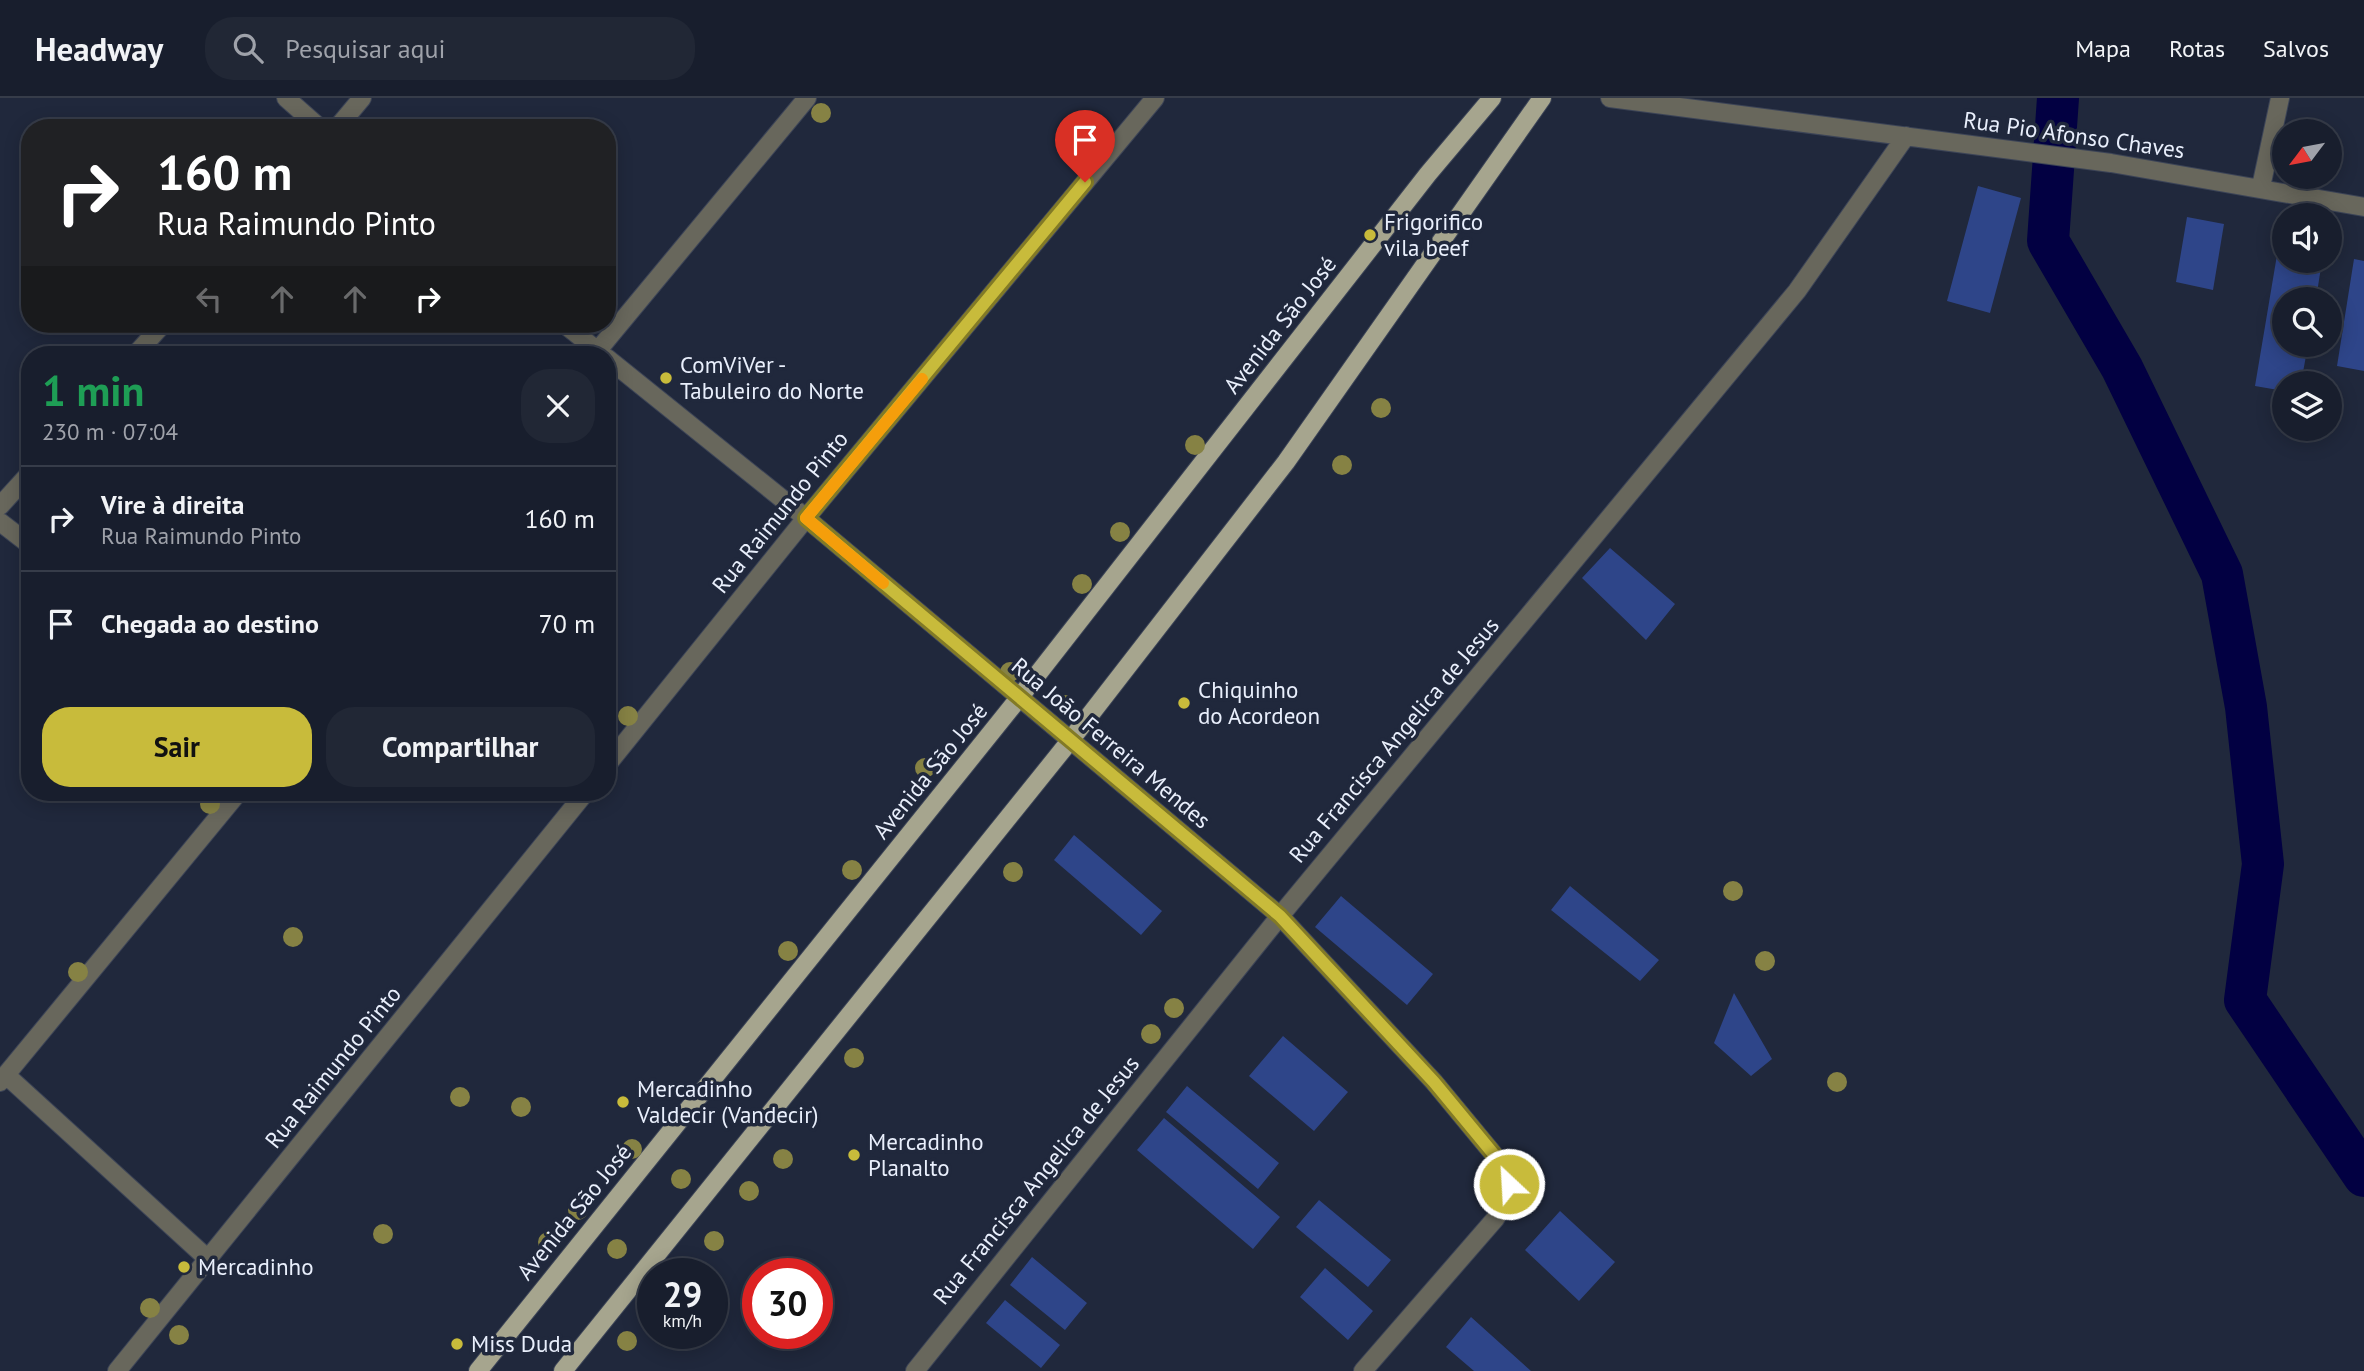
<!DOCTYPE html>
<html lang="pt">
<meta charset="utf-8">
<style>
:root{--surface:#181e2d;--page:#212735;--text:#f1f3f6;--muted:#9fa2aa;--line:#363c49;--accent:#c8bb3b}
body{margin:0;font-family:"PT Sans",sans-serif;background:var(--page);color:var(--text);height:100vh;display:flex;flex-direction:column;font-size:26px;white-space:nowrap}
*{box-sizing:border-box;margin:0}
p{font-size:23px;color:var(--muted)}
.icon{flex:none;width:38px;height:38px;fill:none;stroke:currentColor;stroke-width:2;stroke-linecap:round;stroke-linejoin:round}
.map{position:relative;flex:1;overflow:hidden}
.panel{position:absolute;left:21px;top:248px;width:595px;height:455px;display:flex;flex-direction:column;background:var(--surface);border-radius:28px;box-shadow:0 4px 18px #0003,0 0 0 2px var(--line)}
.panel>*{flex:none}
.guide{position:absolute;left:21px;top:21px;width:595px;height:214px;border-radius:28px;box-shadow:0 4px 18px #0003,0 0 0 2px var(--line);background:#202124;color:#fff;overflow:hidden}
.needle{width:46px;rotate:238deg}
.buttons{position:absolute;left:2272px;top:21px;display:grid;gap:14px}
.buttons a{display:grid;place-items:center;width:70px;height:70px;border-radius:50%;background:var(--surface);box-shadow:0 4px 18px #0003,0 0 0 2px var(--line);font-size:35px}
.speed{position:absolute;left:637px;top:1160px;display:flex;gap:14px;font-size:35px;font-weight:700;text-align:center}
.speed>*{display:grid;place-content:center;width:91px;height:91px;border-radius:50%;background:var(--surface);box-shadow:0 4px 18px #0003,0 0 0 2px var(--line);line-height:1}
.speed small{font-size:18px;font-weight:400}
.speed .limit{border:10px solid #d22;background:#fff;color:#111}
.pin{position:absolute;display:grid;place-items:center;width:60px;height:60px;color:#fff;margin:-72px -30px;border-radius:50% 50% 50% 0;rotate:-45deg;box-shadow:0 0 7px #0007}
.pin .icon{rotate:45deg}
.me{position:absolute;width:77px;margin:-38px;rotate:335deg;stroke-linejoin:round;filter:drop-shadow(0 0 5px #0008)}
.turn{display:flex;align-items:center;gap:24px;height:147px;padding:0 21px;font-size:32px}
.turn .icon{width:91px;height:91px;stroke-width:2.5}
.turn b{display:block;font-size:49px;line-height:60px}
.lanes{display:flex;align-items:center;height:66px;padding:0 21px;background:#0003;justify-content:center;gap:35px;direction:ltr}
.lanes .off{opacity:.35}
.round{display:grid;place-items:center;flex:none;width:74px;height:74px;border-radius:28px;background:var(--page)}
.head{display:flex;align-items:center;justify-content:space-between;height:119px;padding:0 21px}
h1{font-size:42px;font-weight:800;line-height:52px;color:#1e9e55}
.cta{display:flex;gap:14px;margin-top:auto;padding:14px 21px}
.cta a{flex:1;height:80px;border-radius:28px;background:var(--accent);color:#111;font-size:28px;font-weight:800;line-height:80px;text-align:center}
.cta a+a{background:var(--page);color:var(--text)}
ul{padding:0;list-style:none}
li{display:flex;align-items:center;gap:21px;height:105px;padding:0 21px;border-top:2px solid var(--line)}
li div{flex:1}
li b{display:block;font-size:26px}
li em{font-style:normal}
header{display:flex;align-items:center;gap:42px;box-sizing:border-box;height:98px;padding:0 35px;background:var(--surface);border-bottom:2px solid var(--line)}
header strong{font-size:33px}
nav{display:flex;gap:38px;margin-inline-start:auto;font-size:24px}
.search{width:490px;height:63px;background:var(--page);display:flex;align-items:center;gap:18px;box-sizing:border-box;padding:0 24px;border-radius:28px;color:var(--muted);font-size:26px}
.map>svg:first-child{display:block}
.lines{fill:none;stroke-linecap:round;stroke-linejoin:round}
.canal{stroke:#020042;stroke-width:42}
.building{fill:#2e4589}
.minor-casing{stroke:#3c4457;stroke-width:20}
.primary-casing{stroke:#3c4457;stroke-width:20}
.minor{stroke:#68675c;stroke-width:18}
.primary{stroke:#a6a58e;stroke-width:18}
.tree{fill:#868244}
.route-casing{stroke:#827a26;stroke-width:18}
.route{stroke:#c8bb3b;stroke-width:12}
.slow{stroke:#f59e0b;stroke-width:12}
.poi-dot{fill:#c8bb3b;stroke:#20283c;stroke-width:2.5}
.labels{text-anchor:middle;stroke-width:7;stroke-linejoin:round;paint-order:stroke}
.street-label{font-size:23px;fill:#e9effc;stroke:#20283c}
.poi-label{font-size:23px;fill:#e9effc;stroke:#20283c;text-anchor:start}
</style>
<header>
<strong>Headway</strong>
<div class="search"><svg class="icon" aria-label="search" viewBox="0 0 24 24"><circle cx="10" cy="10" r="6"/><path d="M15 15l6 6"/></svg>Pesquisar aqui</div>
<nav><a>Mapa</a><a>Rotas</a><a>Salvos</a></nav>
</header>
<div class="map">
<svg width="2364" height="1273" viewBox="0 0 2364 1273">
<rect width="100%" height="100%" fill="#20283c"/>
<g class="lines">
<path class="canal" d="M2058,0L2048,143L2122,270L2222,476L2246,609L2263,766L2245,902L2364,1078"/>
</g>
<path class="building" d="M1978,88L2021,100L1990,215L1947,203Z
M2187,119L2224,126L2213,192L2176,184Z
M2279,145L2284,146V163H2322L2316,201H2284V247H2308L2301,285H2284V293L2255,288Z
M2354,161L2364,163V273L2337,268Z
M1610,450L1675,506L1646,542L1582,480Z
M1074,737L1162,813L1141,837L1054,762Z
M1570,788L1659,862L1640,883L1551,812Z
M1341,798L1433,876L1407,907L1315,829Z
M1734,895L1772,961L1751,978L1714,945Z
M1283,938L1348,994L1314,1033L1249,978Z
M1187,988L1279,1065L1258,1091L1166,1014Z
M1164,1020L1280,1119L1253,1151L1137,1052Z
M1319,1102L1391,1162L1368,1189L1296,1129Z
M1560,1113L1615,1164L1579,1203L1525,1152Z
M1032,1159L1087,1205L1065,1232L1010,1187Z
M1325,1170L1373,1213L1348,1242L1300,1199Z
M1005,1202L1060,1247L1041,1270L986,1225Z
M1471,1219L1531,1273H1474L1446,1249Z"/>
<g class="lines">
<g class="minor-casing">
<path id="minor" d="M286,0L320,30
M1610,0L2111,65L2364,109
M337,30L362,0
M2261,89L2280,0
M564,226L603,257
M135,257L163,226
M594,257L807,0
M607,260L806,420L1280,818L1434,984L1505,1070L1509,1086L1507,1101L1495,1121L1363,1273
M0,408L30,375
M0,424L30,447
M607,667L806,420L1155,0
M6,977L209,1162
M0,984L238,695
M117,1273L585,695
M915,1273L1280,818L1797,193L1906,38"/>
</g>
<g class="primary-casing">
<path id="primary" d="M478,1273L1019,600L1428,76L1492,0
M563,1273L1069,644L1286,364L1542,0"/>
</g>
<use href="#minor" class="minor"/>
<use href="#primary" class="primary"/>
</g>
<g class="tree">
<circle cx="821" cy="15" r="10"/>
<circle cx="1381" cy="310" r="10"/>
<circle cx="1195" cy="347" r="10"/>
<circle cx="1342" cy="367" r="10"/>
<circle cx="1120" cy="434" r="10"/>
<circle cx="1082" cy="486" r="10"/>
<circle cx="1010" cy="574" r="10"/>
<circle cx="1065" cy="607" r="10"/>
<circle cx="628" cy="618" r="10"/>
<circle cx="925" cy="670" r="10"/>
<circle cx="210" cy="706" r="10"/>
<circle cx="852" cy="772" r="10"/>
<circle cx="1013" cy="774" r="10"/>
<circle cx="1733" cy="793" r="10"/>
<circle cx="293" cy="839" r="10"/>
<circle cx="788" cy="853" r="10"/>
<circle cx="1765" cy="863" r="10"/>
<circle cx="78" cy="874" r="10"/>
<circle cx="1174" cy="910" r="10"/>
<circle cx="1151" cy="936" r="10"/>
<circle cx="854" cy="960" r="10"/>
<circle cx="1837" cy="984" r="10"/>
<circle cx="460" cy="999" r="10"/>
<circle cx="521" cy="1009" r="10"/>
<circle cx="632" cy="1051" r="10"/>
<circle cx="783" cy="1061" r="10"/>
<circle cx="681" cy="1081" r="10"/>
<circle cx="749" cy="1093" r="10"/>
<circle cx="578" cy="1112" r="10"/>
<circle cx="383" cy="1136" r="10"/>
<circle cx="714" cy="1143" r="10"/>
<circle cx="548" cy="1144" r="10"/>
<circle cx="617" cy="1151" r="10"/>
<circle cx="150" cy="1210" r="10"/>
<circle cx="179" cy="1237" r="10"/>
<circle cx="627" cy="1243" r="10"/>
</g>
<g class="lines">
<g class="route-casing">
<path id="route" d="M1085,84L806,420L1280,818L1434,984L1505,1070L1509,1086"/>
</g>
<use href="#route" class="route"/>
<path class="slow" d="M883,485L806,420L922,281"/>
</g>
<g class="poi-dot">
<circle cx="1370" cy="137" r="7"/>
<circle cx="666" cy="280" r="7"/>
<circle cx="1184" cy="605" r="7"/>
<circle cx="623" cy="1004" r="7"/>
<circle cx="854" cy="1057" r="7"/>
<circle cx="184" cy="1169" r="7"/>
<circle cx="457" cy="1246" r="7"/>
</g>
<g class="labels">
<g class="street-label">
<text transform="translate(2074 37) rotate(8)" y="8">Rua Pio Afonso Chaves</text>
<text transform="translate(1280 227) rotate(-52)" y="8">Avenida São José</text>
<text transform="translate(780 414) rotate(-51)" y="8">Rua Raimundo Pinto</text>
<text transform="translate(1394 642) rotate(-50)" y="8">Rua Francisca Angelica de Jesus</text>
<text transform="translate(1111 645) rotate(40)" y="8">Rua João Ferreira Mendes</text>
<text transform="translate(930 673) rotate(-51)" y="8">Avenida São José</text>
<text transform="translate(333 969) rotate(-51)" y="8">Rua Raimundo Pinto</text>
<text transform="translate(1036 1082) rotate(-51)" y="8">Rua Francisca Angelica de Jesus</text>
<text transform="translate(574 1114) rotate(-51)" y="8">Avenida São José</text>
</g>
<g class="poi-label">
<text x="1384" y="132">Frigorifico<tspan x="1384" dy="26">vila beef</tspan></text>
<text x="680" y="275">ComViVer -<tspan x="680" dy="26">Tabuleiro do Norte</tspan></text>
<text x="1198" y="600">Chiquinho<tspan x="1198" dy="26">do Acordeon</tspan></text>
<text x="637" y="999">Mercadinho<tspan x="637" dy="26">Valdecir (Vandecir)</tspan></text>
<text x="868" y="1052">Mercadinho<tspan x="868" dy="26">Planalto</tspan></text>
<text x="198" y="1177">Mercadinho</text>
<text x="471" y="1254">Miss Duda</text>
</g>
</g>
</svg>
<div class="buttons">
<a><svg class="needle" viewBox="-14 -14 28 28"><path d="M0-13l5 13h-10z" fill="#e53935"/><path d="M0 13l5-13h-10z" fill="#9fa2aa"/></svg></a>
<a><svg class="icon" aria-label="sound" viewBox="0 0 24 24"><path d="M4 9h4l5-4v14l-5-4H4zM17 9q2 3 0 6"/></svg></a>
<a><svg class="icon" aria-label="search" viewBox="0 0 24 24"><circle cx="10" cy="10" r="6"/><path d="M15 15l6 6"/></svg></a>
<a><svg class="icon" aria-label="layers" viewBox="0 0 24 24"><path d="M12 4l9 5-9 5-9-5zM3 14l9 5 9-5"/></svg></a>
</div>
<div class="speed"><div>29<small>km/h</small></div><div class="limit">30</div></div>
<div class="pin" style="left:1085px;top:84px;background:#d93025"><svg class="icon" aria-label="arrive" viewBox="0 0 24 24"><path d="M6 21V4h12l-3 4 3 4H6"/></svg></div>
<svg class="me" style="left:1509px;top:1086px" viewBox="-20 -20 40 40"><circle r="17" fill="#c8bb3b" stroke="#fff" stroke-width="3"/><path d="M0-11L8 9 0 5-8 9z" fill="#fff"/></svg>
<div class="guide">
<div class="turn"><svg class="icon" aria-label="right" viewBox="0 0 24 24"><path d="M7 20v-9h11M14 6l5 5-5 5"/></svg><div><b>160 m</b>Rua Raimundo Pinto</div></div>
<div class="lanes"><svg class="icon off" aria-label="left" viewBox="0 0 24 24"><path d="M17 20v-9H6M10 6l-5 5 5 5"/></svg><svg class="icon off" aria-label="ahead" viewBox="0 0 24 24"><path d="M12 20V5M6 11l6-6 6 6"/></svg><svg class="icon off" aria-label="ahead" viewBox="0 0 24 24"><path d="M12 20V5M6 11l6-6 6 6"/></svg><svg class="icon" aria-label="right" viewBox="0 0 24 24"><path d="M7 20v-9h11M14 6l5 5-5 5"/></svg></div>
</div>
<section class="panel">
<div class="head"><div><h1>1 min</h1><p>230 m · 07:04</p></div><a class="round"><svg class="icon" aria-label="close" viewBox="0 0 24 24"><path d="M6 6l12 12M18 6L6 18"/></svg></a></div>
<ul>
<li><svg class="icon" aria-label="right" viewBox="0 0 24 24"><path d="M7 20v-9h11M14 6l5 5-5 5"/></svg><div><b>Vire à direita</b><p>Rua Raimundo Pinto</p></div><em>160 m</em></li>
<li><svg class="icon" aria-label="arrive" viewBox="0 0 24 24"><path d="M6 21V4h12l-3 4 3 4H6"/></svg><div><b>Chegada ao destino</b></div><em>70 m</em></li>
</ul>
<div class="cta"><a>Sair</a><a>Compartilhar</a></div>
</section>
</div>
